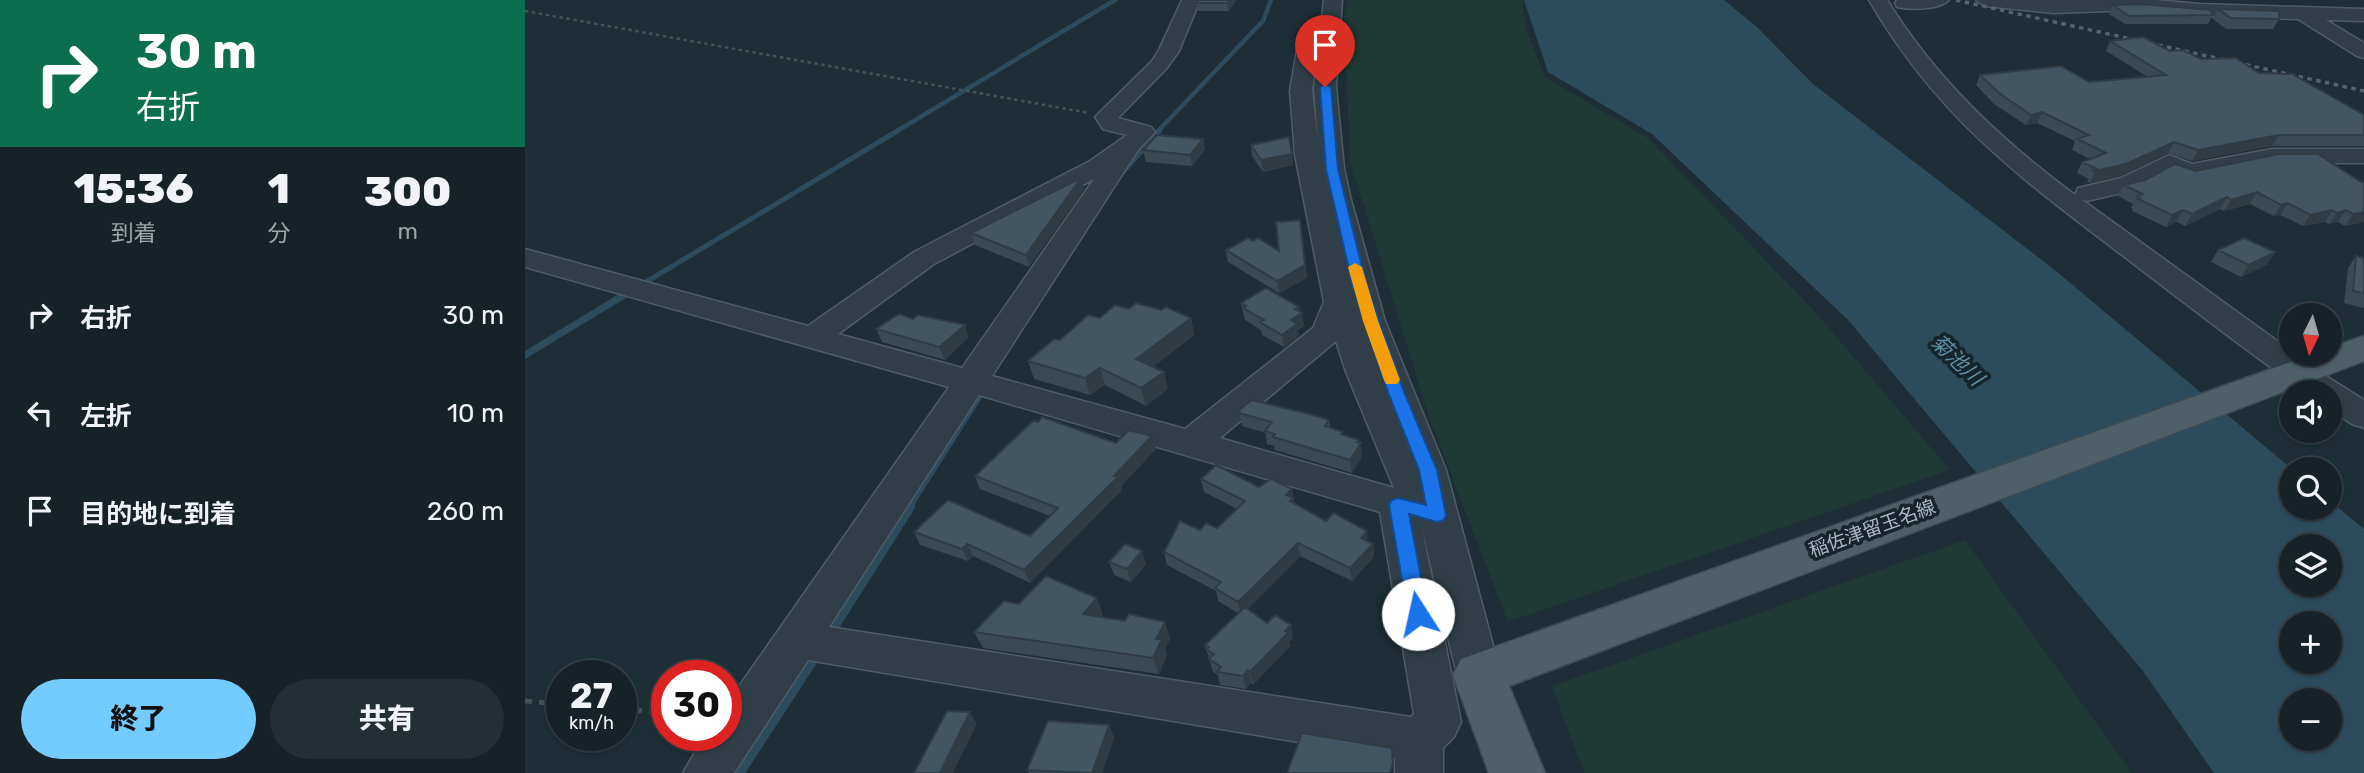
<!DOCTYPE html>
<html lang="ja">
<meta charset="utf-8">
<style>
:root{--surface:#162228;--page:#232f34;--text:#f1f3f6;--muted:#9ea4a8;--line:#353f45;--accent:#74cbff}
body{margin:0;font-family:Rubik,"Noto Sans JP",sans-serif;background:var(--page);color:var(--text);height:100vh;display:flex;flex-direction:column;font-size:26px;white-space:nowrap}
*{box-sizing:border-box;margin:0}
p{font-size:23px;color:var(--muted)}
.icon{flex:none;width:38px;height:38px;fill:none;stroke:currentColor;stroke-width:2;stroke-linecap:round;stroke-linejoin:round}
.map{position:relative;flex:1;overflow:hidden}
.drawer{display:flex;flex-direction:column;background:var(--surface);width:525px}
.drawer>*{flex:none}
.top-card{background:#0b6e4f;color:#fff;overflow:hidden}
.needle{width:46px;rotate:185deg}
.tools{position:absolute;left:1754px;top:303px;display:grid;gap:14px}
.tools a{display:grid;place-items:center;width:63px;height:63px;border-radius:50%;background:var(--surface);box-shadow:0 2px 5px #0004,0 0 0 2px var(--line);font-size:35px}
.speed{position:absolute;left:21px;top:660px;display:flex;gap:14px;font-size:35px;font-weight:700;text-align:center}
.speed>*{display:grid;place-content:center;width:91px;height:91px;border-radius:50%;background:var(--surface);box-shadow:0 2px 5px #0004,0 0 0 2px var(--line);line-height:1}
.speed small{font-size:18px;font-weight:400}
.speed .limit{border:10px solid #d22;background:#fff;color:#111}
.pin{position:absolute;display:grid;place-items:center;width:60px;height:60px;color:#fff;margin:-72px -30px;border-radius:50% 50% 50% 0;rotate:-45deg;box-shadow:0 0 7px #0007}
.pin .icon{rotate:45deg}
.me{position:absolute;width:77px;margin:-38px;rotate:350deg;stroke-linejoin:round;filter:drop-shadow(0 0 5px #0008)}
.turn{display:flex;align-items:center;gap:24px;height:147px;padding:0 21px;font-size:32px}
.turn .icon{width:91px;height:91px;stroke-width:2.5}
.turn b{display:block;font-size:49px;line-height:60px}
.eta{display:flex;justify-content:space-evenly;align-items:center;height:119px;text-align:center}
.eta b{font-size:42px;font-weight:800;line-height:49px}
.cta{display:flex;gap:14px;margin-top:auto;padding:14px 21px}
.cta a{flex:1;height:80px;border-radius:42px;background:var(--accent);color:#111;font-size:28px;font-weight:800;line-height:80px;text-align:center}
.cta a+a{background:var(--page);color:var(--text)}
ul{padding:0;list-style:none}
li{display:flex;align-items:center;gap:21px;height:98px;padding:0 21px}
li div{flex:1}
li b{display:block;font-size:26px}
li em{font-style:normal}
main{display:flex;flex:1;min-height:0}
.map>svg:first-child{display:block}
.green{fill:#1f3935}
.water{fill:#2c4c5e;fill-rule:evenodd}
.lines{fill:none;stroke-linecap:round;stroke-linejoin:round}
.stream-far3{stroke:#2c4c5e;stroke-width:4.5}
.stream-far2{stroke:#2c4c5e;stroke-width:5}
.stream-far1{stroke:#2c4c5e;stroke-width:7}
.stream{stroke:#2c4c5e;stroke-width:9}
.minor-casing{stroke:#4d5d65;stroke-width:3}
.major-casing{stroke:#3c4b53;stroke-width:3}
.path-far1{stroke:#3e5653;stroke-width:2.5;stroke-dasharray:3.5 3.5;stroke-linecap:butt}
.path{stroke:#3e5653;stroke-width:5;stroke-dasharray:7 7;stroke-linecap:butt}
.minor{fill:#303f47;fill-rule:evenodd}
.major{fill:#4d5f67;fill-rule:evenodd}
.rail{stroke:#51646f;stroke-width:3.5;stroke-dasharray:4.5 4.5;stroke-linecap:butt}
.wall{fill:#394a53}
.shaded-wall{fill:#2e3c44}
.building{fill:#425661;stroke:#2e3c44;stroke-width:2}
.route{fill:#1a73e8;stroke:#114b97;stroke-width:2}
.slow{fill:#f59e0b}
.labels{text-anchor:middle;stroke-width:7;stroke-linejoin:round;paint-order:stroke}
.street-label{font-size:19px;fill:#a9bac5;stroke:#16242b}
.water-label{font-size:21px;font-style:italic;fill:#5e8fa8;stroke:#16242b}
</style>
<main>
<section class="drawer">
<div class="top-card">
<div class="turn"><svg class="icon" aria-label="right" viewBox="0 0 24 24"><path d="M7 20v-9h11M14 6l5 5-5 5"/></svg><div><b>30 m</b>右折</div></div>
</div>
<div class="eta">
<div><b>15:36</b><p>到着</p></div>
<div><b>1</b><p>分</p></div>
<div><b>300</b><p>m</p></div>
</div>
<ul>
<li><svg class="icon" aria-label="right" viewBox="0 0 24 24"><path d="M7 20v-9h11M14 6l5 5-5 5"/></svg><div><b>右折</b></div><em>30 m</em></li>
<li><svg class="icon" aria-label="left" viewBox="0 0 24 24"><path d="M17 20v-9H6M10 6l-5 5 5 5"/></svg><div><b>左折</b></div><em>10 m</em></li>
<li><svg class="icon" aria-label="arrive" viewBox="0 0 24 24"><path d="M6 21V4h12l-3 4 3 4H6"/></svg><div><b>目的地に到着</b></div><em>260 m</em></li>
</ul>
<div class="cta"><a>終了</a><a>共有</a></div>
</section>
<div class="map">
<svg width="1839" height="773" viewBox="0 0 1839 773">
<rect width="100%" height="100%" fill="#1d2e36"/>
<path class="green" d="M823,0H997L1001,29L1020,77L1123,138L1292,314L1425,470L983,622L904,417L825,161L819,18Z
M1440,540L1607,773H1059L1027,686Z"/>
<path class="water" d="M999,0H1199L1232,27L1288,84L1531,271L1767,469L1766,508H1804V500L1839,529V773H1689L1618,671L1323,320L1127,134L1023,72ZM1766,546H1804V584H1766ZM1766,623H1804V662H1766ZM1766,700H1804V738H1766Z"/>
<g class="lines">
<path class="stream-far3" d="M372,131L590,0
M633,131L738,21L746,0"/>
<path class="stream-far2" d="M597,173L635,130
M96,297L374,130"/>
<path class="stream-far1" d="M0,355L99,295
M384,507L458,390"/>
<path class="stream" d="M305,634L386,506
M215,773L293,653"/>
<g class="minor-casing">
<path id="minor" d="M657,0H675L654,51L641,69L593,118L626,127L630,132L613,150L467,376L660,429L788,328L799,302L770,155L765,91L774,38L777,34H791L794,38L787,91L793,142L789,87L799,0H817L811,87L819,169L826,200L860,321L921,470L976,675L970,689L954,694L938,689L932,675L896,524L936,722L929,737L918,748V773H870V758L283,660L209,773H158L180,735H201V705L424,387L0,267V249L283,326L389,252L565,161L602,135L578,129L570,117L627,61L634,50ZM569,179L437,368L313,334L409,264ZM811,341L821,372L869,488L695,438ZM454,395L855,512L889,714L886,717L304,627Z
M1344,0H1362C1411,79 1476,140 1550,195L1553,188L1596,178L1644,155L1667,164L1747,149H1839V163H1747L1664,180L1644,172L1613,189L1562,201L1556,199L1766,351V354L1839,400V428L1827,424L1804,409V392H1780C1719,349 1660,303 1601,258C1495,178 1412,117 1344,0Z
M1372,0H1424C1415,10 1385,10 1372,7L1370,3Z
M1451,0H1630L1675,4L1839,9V21L1801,20L1839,43V58L1832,56L1773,19L1675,16L1613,10L1528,13L1460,6Z"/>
</g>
<g class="major-casing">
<path id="major" d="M1839,336V361L984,686L1020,773H964L928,675L936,659L1788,354H1804V348Z"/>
</g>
<path class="path-far1" d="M0,11L564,113"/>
<path class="path" d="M0,701L37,704
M96,709L142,713"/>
<use href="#minor" class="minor"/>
<use href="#major" class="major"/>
<path class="rail" d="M1431,0L1839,91"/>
</g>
<path class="wall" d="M711,0L704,11H673L672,3Z
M1588,5L1688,15L1683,24H1600L1584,14Z
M1693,9L1754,19L1748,29H1701L1688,19Z
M1585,41L1645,51L1734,73L1839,115V146H1747L1667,161L1643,153L1595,176L1565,183L1562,181L1564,179L1552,173L1557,162L1565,159L1547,150L1550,141L1512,123L1501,125L1469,104L1451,85L1455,75L1564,82L1623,77L1581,51Z
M678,139L680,150L667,166L621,162L618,150Z
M726,145L767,154L768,165L738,172L727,156Z
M1671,171L1839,182V222L1820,226L1813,222L1804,224L1800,222L1778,226L1755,215L1749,216L1725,204L1699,211L1695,209L1660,226L1651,222L1641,227L1607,211L1608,209L1606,208L1608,204L1593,196L1599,185Z
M559,189L504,267L450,245L446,233Z
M775,220L782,278L754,293L703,262L701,250L728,241L754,251Z
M1693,250L1750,252L1742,265L1716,277L1686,262Z
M1831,256L1839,258V308L1819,303L1823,268Z
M716,303L774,307L779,326L773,330L774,336L759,347L737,335L736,330L720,320Z
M604,309L666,318L669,335L628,367L643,389L621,406L580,385L565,395L509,379L503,361L535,340L575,318Z
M351,329L444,337L420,360L357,342Z
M714,413L804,420L805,428L818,432V435L834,443L837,457L827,473L750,450L749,446L742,444L741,433L717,426Z
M627,436L631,449L596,486L597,490L505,583L448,556L443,561L395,545L389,532L505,536L525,516L455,489L450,476L591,443Z
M676,479L734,487L767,489L769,503L801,521L848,544L849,557L827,581L775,556L722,609L742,623L768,638L764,642L765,646L728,685L726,683L721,689L695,685L693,675L688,672L680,645L713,613L693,601L691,591L642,565L639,552L675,530L692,528L712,509L679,492Z
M584,562L621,564L606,582L589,575Z
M494,604L578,614L576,617L600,621L640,622L645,639L640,648L642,655L634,674L458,648L449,632Z
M584,725L589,738L577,773H504L502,770Z"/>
<path class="shaded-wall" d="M705,0H711L704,11L702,3Z
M1517,112L1512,123L1501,125L1506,115Z
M1754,135L1747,146L1667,161L1673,150Z
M678,139L680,150L667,166L665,155Z
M1649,142L1643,153L1595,176L1565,183L1570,171Z
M767,154L768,165L738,172L736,160Z
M556,178L559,189L504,267L501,255Z
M1732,192L1725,204L1699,211L1706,200Z
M1702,197L1695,209L1660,226L1667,214Z
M1763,203L1755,215L1749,216L1756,205Z
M1658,210L1651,222L1641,227L1647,215Z
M1807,210L1800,222L1778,226L1785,215Z
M1821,210L1813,222L1804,224L1812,213Z
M1839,212V222L1820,226L1828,214Z
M1750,252L1742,265L1716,277L1724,265Z
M780,265L782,278L754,293L752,281Z
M774,307L775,315L777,313L779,326L773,330L774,336L759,347L757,335L766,320L770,309Z
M666,318L669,335L616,376L611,359Z
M440,325L444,337L420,360L414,347Z
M575,368L580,385L565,395L560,378Z
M639,372L643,389L621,406L616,388Z
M627,436L631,449L596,486L597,490L505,583L499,570Z
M834,440L835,446L836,443L837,457L827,473L825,460Z
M767,489L769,502L770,511L761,495Z
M842,531L843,544L836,538Z
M773,543L775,556L716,615L713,602Z
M442,544L448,556L443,561L437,549Z
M848,544L849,557L827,581L825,568Z
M617,551L621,564L606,582L602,569Z
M572,598L578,614L564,630L558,614Z
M640,622L645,639L640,648L642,655L634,674L628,658L631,639Z
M766,625L768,638L764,642L765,646L728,685L725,672Z
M723,670L726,683L721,689L718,676Z
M445,712L452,724L428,773H415Z
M584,725L589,738L577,773H567Z"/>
<path class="building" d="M673,0H705L702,3H672Z
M1617,4L1685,10L1688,15L1604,16L1588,5Z
M1693,9L1754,11V19L1706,18Z
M1618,37L1645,51L1658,50L1676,59L1711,58L1734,73L1767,74L1839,115V135H1754L1673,150L1649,142L1601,164L1570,171L1568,170L1572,169L1557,162L1581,153L1552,139L1564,135L1517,112L1506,115L1474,93L1455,75L1536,66L1564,82L1641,75L1585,41Z
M632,135L678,139L665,155L618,150Z
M764,137L767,154L736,160L726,145Z
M1754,154H1793L1836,182H1839V212L1828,214L1821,210L1812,213L1807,210L1785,215L1763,203L1756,205L1732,192L1706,200L1702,197L1667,214L1658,210L1647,215L1613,199L1615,198L1612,196L1618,194L1599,185L1620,180L1650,164L1671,171Z
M556,178L501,255L446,233Z
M775,220L780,265L752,281L701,250L723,238L728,241L733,238L754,251L751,222Z
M1719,238L1750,252L1724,265L1693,250Z
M1831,256L1839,258V293L1828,291Z
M741,288L774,307L770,309L777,313L766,320L772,324L757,335L735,322L739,320L718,308L721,306L716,303Z
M611,303L636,310L641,307L666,318L611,359L639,372L616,388L575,368L560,378L503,361L529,339L535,340L563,315L575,318L590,305L604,309Z
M374,314L388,319L393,315L440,325L414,347L351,329Z
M727,400L788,415L804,420L800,426L818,432L816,434L834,440L832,442L836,443L825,460L748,437L750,434L740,431L747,422L714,413L715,409Z
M517,417L591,443L604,430L627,436L589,476L593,477L499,570L442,544L437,549L389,532L423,500L505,536L533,508L450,476L509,420L513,422Z
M691,465L734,487L746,479L767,489L761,495L768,498L765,501L801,521L809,513L842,531L836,538L848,544L825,568L773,543L713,602L690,588L696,582L639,552L655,521L675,530L681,523L692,528L720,501L676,479Z
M600,544L617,551L602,569L584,562Z
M521,576L572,598L558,614L600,621L604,614L640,622L631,639H637L628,658L449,632L479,601L494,604Z
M720,607L742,623L750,615L766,625L760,631L763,633L725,672L723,670L718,676L692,672L696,667L684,659L689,654L681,649L684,647L680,645Z
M422,711L445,712L415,773H389Z
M523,721L584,725L567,773L502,770Z
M777,733L867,748L868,763L865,773H762Z"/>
<path class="route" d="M800,84L806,87L813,169L841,283L879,392L912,470L921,515L919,520L912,522L884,514L903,614L900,619L893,622L886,619L883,614L864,505L867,500L873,498L901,505L894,470L863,392L827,283L801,169L795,87Z"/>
<path class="slow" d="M830,263L837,267L853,321L875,380L872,384H861L859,380L838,321L823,267Z"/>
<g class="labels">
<g class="street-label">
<text transform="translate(1347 528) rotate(-20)" y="7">稲佐津留玉名線</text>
</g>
<g class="water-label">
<text transform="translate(1432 360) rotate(44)" y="7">菊池川</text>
</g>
</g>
</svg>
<div class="tools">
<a><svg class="needle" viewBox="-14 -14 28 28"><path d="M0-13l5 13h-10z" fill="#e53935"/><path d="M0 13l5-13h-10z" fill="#9ea4a8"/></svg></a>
<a><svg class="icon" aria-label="sound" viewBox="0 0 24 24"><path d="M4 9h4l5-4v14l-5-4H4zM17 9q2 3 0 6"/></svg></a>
<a><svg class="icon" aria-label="search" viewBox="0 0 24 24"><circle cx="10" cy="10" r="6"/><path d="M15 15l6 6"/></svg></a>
<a><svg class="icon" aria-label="layers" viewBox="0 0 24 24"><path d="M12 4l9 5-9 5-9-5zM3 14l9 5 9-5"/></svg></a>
<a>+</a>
<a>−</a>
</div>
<div class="speed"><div>27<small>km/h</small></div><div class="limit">30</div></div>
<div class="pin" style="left:800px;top:87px;background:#d93025"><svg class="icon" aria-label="arrive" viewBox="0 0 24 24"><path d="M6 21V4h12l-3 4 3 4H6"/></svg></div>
<svg class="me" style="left:893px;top:614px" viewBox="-20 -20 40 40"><circle r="19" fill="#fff"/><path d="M0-13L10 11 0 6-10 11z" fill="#1a73e8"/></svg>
</div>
</main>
